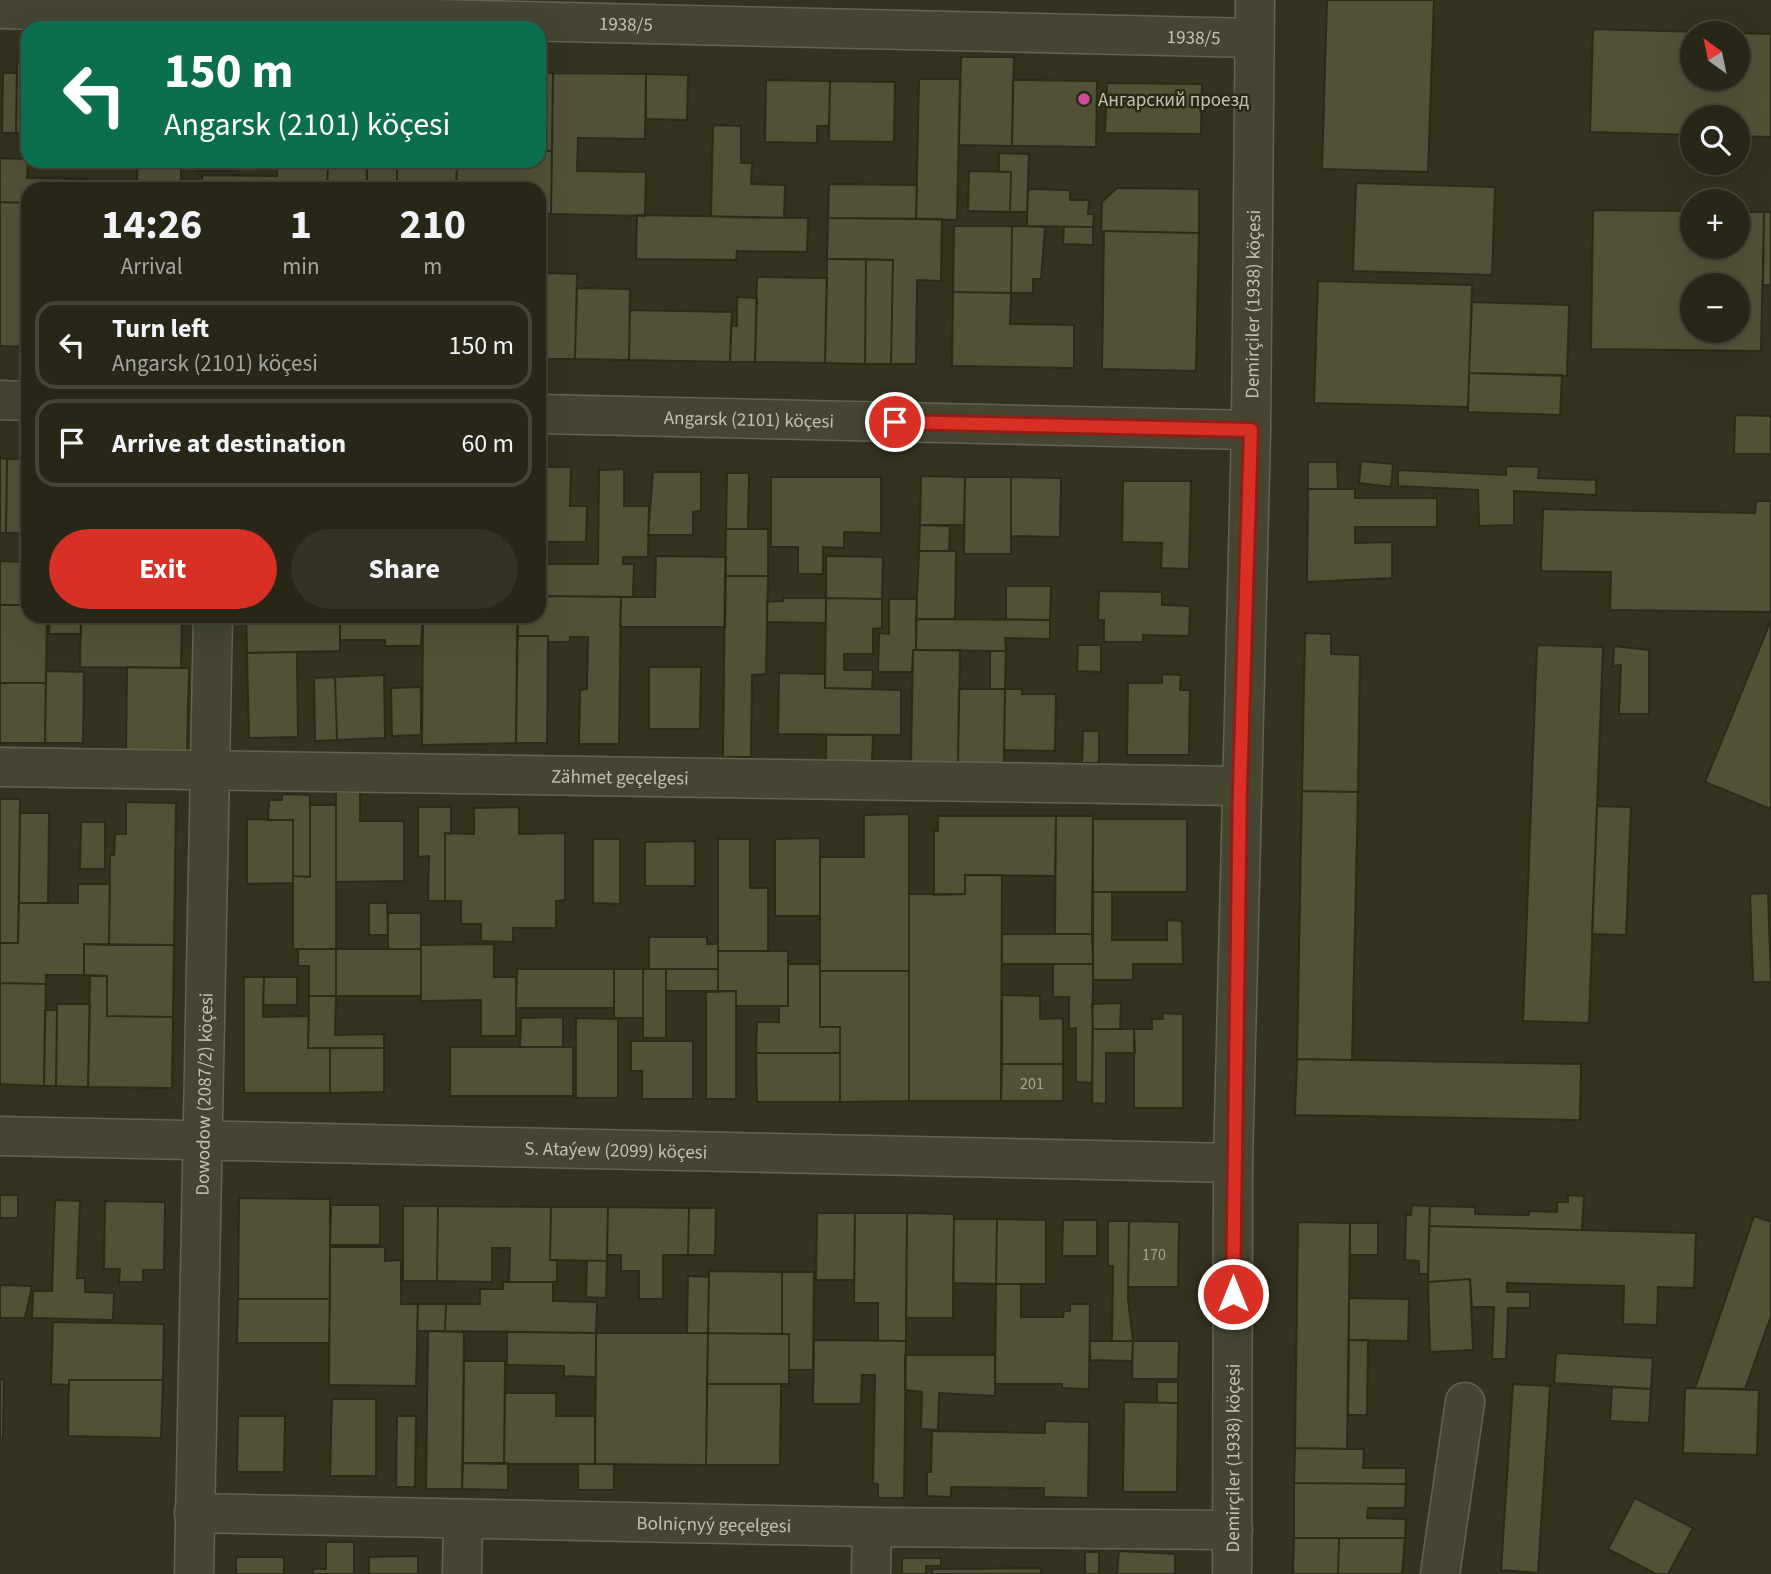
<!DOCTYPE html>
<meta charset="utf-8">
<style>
:root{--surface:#272617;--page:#333224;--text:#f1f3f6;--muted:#a4a5a1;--line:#434336;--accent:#d93025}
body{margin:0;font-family:"Source Sans 3",sans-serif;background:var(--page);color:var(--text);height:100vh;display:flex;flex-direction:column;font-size:26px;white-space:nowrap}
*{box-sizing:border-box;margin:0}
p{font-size:23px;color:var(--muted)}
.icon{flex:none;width:38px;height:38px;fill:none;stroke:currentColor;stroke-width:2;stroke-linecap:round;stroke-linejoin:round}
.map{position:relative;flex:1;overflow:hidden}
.details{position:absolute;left:21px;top:182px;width:525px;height:441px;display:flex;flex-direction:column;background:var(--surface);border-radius:21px;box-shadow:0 7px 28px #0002,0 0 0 2px var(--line)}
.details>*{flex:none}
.hud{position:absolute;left:21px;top:21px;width:525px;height:147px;border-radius:21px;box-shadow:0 7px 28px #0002,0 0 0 2px var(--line);background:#0b6e4f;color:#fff;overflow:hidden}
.needle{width:46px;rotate:327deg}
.tools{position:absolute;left:1680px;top:21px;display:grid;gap:14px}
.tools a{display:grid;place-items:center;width:70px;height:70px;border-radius:50%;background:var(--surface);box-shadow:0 7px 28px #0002,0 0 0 2px var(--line);font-size:35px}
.pin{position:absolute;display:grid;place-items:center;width:60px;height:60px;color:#fff;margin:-30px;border:4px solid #fff;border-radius:50%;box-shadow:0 2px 7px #0007}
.me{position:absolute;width:77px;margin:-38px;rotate:0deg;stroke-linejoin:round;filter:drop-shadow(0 0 5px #0008)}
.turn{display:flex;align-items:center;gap:24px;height:147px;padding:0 28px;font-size:32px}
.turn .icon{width:91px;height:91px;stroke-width:2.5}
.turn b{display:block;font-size:49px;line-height:60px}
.eta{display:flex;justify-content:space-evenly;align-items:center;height:119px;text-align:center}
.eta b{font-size:42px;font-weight:700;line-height:49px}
.action{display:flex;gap:14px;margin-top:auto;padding:14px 28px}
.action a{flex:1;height:80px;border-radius:42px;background:var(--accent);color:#fff;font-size:28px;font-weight:700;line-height:80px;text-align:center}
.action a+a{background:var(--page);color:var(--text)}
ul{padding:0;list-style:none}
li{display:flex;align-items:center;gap:21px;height:88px;margin:0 14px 10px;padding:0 14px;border:4px solid var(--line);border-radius:21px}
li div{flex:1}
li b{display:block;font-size:26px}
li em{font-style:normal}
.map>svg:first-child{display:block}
.building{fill:#525138;stroke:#2b2b1a;stroke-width:2;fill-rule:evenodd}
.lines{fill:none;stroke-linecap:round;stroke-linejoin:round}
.minor-casing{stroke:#636350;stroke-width:41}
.minor{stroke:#454532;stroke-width:38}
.route-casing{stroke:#8d1f18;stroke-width:18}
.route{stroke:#d93025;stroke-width:12}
.hotel-dot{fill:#d1479c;stroke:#292918;stroke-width:2.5}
.labels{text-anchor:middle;stroke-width:5;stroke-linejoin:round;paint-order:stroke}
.number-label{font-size:16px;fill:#a6a68f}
.street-label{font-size:19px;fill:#c2c2ac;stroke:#292918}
.poi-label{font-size:19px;fill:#c2c2ac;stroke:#292918;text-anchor:start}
</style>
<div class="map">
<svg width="1771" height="1574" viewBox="0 0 1771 1574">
<rect width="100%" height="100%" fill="#34331f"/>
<path class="building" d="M1327,0H1434L1428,172L1322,169Z
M1593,29L1771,34V137L1738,136V117H1692V135L1590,132ZM1692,33H1738V79H1692Z
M961,57H1014L1012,146L959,145Z
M17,62H28V133H16Z
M3,73H17L16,133H2Z
M539,73H553L552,151H539Z
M553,73L646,74L645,139L578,138L577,171L646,172L645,216L551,214Z
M646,74L688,75L687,120L646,119Z
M919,79H960L957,220L916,219Z
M766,80L830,81L829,126H817V143L765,142Z
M1013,80L1097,81L1096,147L1012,146Z
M830,81L895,82L894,142L829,141Z
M1107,83L1202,84L1201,134L1105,133Z
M713,125L741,126V163H752L751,184L785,185L784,218L711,217Z
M539,151H552L551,214L539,213V189H456L457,161H539Z
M999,153L1029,154L1027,212H1010L1011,172H999Z
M0,158L28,159L27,178L88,179V189H28V203L0,202Z
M137,161H181V189H137Z
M197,161H233V171H197Z
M277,161L328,164L327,189H181V181H202V175L277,176Z
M328,161H367V189H327Z
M367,164H397V189H367Z
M397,164L457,165L456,189H397Z
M969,171L1011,172L1010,212L968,211Z
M1356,183L1495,187L1492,275L1353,271Z
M829,184L917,185L916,219L828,218Z
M1117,188L1199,189V233L1101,231L1102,202Z
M1028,189L1070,190V200H1089L1088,214H1094L1093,227L1027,226Z
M0,202L28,203V347L0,346Z
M1593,210L1692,211V247H1738V212H1764L1761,351L1591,349ZM1692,285H1738V331H1692Z
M1764,212H1771V285H1763Z
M637,215L808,218L807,252L737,251L736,260L636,259Z
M828,218L942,219L941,281L917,280L916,364H891L893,260L827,259Z
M954,226H1012L1011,293L953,292Z
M1012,226L1045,227L1041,279H1033V293H1011Z
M1064,227H1093V245L1063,244Z
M1104,231L1199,233L1196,371L1102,369Z
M827,259H866L865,364L825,363Z
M866,259L893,260L891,364H865Z
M539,267H546V297H539Z
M546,273L577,274L575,359H544Z
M757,277L827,278L825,363L755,362Z
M1318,281L1472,285L1468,407L1314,403Z
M577,288L630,289L629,360L575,359Z
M953,292L1011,293L1010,324L1074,325V368L952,366Z
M737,297L757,298L755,362H730L731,325L737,326Z
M1472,302L1569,305L1567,376L1469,373Z
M630,310L732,312L730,362L629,360Z
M1469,373L1562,375L1560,415L1468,412Z
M1735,415L1771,416V454H1734Z
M0,458L7,459L6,533H0Z
M7,459H28V533H6Z
M1361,461L1393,464L1391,487L1359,483Z
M1308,462H1337L1338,489H1308Z
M1506,466L1539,467L1538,478L1596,480V495L1514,491V525L1479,526L1478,490L1398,486V470L1506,475Z
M539,467H571L570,506H587L586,542H539Z
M624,469V506H649L648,557H623V564H634L633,597L539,596V564H598L599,470Z
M653,472H701V511L693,512V535H648Z
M727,473H749L748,529H726Z
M921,476L965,477L964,525H920Z
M771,477H881V533L844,532V548L823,547V574H798V547H771Z
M965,477H1011V554H964Z
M1011,477L1061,478L1060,537L1011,536Z
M1123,481H1191L1189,569L1161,568L1162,543L1122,542Z
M1308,489H1355V498H1437V527H1355V543L1392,542V578L1307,582Z
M1756,501H1771V612L1610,610L1611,572L1541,571L1543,509L1755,513Z
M920,525L950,526L949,551H919Z
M726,529H768V576H725Z
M919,551H956L955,619H916Z
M656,556L726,557L725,627H620L621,597H655Z
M826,556L883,557L882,599L826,598Z
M0,561L28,562V605H0Z
M725,576H768L766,674L752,675L751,757H723Z
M1006,586H1051L1050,620L1006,619Z
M1099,591L1162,592V605L1190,606L1189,636L1143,635V642H1104V620H1098Z
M539,596L621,597L619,744H579L580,690L587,689L588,637H570V642H548V636H517L518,616H539Z
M783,598H826V623L767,622V602L783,601Z
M826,598L882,599V628L873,629V654H844V670H873L872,689L825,688Z
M889,599H917L916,650H913L912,672H878L879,633L889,634Z
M0,605H28V616H47L46,683H0Z
M50,616H81V634H49Z
M81,616H182L181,668L80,667Z
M246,616H340V651L247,653Z
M340,616H423L421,646H385V640H340Z
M423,616H518L516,743L422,745Z
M916,619L1050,620V639L1005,638L1006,651L916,650Z
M1771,620V809L1705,782Z
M1305,633L1331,634V654L1360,655L1358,792L1302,791Z
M517,636H548L547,743H516Z
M1078,645H1101V672L1077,671Z
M1537,645L1603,647L1589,1023L1523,1021Z
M1614,646L1649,650V714H1619L1621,665L1613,666Z
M913,650H960L958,763H911Z
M990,651H1006L1005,689H990Z
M297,652L298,737L249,738L247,653Z
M127,667L189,668L187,751L126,750Z
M649,667H701L700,729H649Z
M46,671L84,672L83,743H45Z
M779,673L825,674V688L901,690V735L778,734Z
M1162,674L1181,675L1180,690H1190L1189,755H1127L1128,683H1162Z
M384,675L385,738L337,740L335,677Z
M335,677L337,740L315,741L314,678Z
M0,683H46L45,743H0Z
M421,687V735L392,736L391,688Z
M959,689H1005L1004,764L958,763Z
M1005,689H1022V694H1056L1055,751L1004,750Z
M1083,731H1099V763H1082Z
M826,735H873L872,761H826Z
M1302,791L1358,792L1352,1060L1297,1059Z
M336,792H360V821H404V881L336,882Z
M282,794L310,795V877L293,876V820H268L269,800H282Z
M0,799H20L18,943H0Z
M126,802L176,803L174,945H109L110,855H114L115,834H126Z
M310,805H336V949H293V876L310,877Z
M1597,806L1631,807L1626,935L1592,934Z
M418,807H451V834L445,833V901H428L429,856L418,857Z
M519,807V834L565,833V900L556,901V928H513V942L481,941V924H461V901H445V833L474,834V808Z
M20,813H49L48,903H19Z
M909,814V971H820V857H864V815Z
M938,816H1056L1055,876L965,875V894L934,895V831H938Z
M1056,816H1093L1092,934H1055Z
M247,819L293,820V883L247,884Z
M1093,819H1187V892H1093Z
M81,822H105V869H80Z
M820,838V916H775V839Z
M593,839H620V904L593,903Z
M718,839H750V888H768V951H718Z
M695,841V886H645V842Z
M965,875H1002L1001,1101H909V894H965Z
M78,884H110L109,945L84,944V975H46V984L0,983V943H18L19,903H78Z
M1093,892H1112V940H1167V920L1182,921L1183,964H1133V980H1093Z
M1768,893L1771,982H1753L1750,894Z
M369,903H387L388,935H369Z
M388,913H421V949H388Z
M1002,934H1092L1093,964H1002Z
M649,937H707V944H718V969H649Z
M84,944L174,945L173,1017L107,1016V976L84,975Z
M494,944V977H516V1036H481V1000L421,1001V945Z
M298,949H336V996H309V966H298Z
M336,949H421V996H336Z
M718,951H788V1006H736V991H718Z
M788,964H820V1027H840V1053H756L757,1022H779V1006H788Z
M1053,964H1093L1092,1083L1076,1082V1028L1069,1029V997H1053Z
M517,969H614V1008H516Z
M614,969H643V1018H614Z
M643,969H666V1038H643Z
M666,969H718V991H666Z
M820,971H909V1101L840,1102V1027H820Z
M90,976H107V1016L173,1017L172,1088L88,1087Z
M244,977H264L263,1017L309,1016L308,1048H330V1093H244Z
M264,977H297V1005H263Z
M0,983L46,984L44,1086L0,1084Z
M736,991V1099H706V992Z
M1002,995L1040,996V1019L1063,1018V1064H1002Z
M309,996H336L335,1035L384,1034V1048H308Z
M1121,1003L1120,1029H1093L1092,1004Z
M57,1004H90L88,1087L56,1086Z
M45,1010H57L56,1086H44Z
M1162,1013L1183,1014V1108H1134V1029H1152V1019H1163Z
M563,1017V1047H520L521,1018Z
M576,1018L618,1019V1098H576Z
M1093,1029H1134L1135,1053H1106V1104L1092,1103Z
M631,1041H693V1099H642V1071H631Z
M450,1047H573V1096H450Z
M330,1048H384V1092L330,1093Z
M756,1053H840V1102H757Z
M1297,1059L1581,1064L1580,1120L1295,1115Z
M1002,1064H1063V1101H1001Z
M0,1195H18V1218H0Z
M1568,1195L1584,1196L1582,1230L1429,1226L1430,1206L1475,1207V1214L1529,1215V1211L1557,1212V1202H1568Z
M239,1198L330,1199V1299H238Z
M55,1200L80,1201L77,1278H85V1292L114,1293L113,1320L32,1318L33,1291H52Z
M105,1201L165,1202L164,1270H143V1282H119L120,1269H104Z
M331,1205H380V1245H330Z
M1412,1205L1430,1206L1428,1274H1419V1261L1405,1260L1406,1215H1411Z
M403,1206H438L437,1281H403Z
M438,1206L551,1207L550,1260H557V1282H509L510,1248H492V1282L437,1281Z
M551,1207H608L607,1261L550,1260Z
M608,1207L689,1208L688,1255H663V1299H639V1271H621V1255H607Z
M689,1208H716L715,1255H688Z
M817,1213H855L854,1280H816Z
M855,1213H907L906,1341H878V1303H854Z
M907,1213L954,1214L953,1318H906Z
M1754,1216L1771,1222V1316L1745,1389L1695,1388Z
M954,1219H997L996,1284L953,1283Z
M997,1219L1046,1220V1284H996Z
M1063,1220H1097V1256H1062Z
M1108,1221H1129L1128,1299L1133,1341H1112L1113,1266H1108Z
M1129,1221L1179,1222L1178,1287H1128Z
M1298,1222L1350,1223L1347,1449L1295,1448Z
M1350,1223H1378V1255H1350Z
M1429,1226L1696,1233L1694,1288L1658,1287L1657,1325L1623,1324L1624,1286L1507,1283V1292H1530V1308H1508L1506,1359H1492L1494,1307H1472L1470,1279L1428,1282Z
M330,1247H385V1261L401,1260V1304H418L416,1386L329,1385Z
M587,1261H607L606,1298L586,1297Z
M709,1271L782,1272V1334L708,1333Z
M782,1272H814L813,1370H789V1334H782Z
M688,1276L709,1277L708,1333H687Z
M1470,1279L1473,1350L1430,1352L1428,1282Z
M503,1282H553V1301L597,1302L596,1333L445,1331L446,1304H480V1289H503Z
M996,1284H1021V1317H1063L1064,1311H1070V1304H1090L1089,1389L1062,1388V1384H995Z
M0,1285L32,1286L25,1318H0Z
M1349,1298L1409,1299L1408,1341L1349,1340Z
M238,1299H330L329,1343H237Z
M418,1304H446L445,1331H417Z
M53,1322L164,1324L163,1380H69V1385L51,1384Z
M428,1331L464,1332L462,1489H426Z
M507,1332L596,1333V1377L564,1376V1366L507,1365Z
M596,1333H708L706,1465L595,1464Z
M708,1333L789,1334V1384H707Z
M814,1340L906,1341L904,1498H878V1484L873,1483L875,1375H862L861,1404H813Z
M1349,1340H1368L1367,1415H1348Z
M1090,1341H1133L1132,1361L1090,1360Z
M1133,1341H1179L1178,1379H1132Z
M1556,1353L1653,1358L1651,1389L1554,1383Z
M905,1355H995V1396L939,1393L938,1430L921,1429L922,1392L905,1390Z
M464,1361H505L504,1464L463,1463Z
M0,1379L4,1380L3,1439L0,1438Z
M69,1380H163L161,1438L68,1436Z
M1157,1382H1178V1403H1157Z
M707,1384H781L780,1465H706Z
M1513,1384L1550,1386L1538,1573L1501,1570Z
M1612,1387L1651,1389L1649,1423L1610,1421Z
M1685,1388L1759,1390L1757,1455L1683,1453Z
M505,1393H556V1416H595V1464H504Z
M332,1399H376V1476H330Z
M1124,1402L1178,1403L1177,1492H1123Z
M238,1416H285L284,1472H237Z
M397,1416H416L415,1487H396Z
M1045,1421L1089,1422L1088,1498L1044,1497V1488L951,1487V1497L927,1496V1472H931L932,1431L1045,1433Z
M1295,1448L1364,1449L1363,1468H1406V1484L1294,1483Z
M463,1463H508V1490L462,1489Z
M578,1464H614V1490H578Z
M1294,1483L1406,1484L1405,1508H1368L1367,1518L1406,1519L1405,1538H1294Z
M1635,1498L1693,1528L1668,1574H1656L1608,1549Z
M1294,1538H1339L1338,1574H1293Z
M1339,1538H1405L1402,1574H1338Z
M326,1542H354V1574H313V1569H326Z
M1119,1551L1175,1554V1574H1117Z
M1085,1552H1099V1574H1085Z
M418,1556V1574H369V1557Z
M236,1557H284V1574H236Z
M902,1558H941V1566H926V1574H902Z
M1041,1568V1574H932V1569Z"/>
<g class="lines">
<g class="minor-casing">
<g id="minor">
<path id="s1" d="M0,9L1253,38"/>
<path d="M0,400L28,401"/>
<path id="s2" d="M539,414L1251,430"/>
<path id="s3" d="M0,767L1240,786"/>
<path id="s4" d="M0,1136L1233,1163"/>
<path id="s5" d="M194,1513L872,1527L1233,1530"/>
<path id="s6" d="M194,1574L213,616"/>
<path d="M462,1574L463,1519"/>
<path d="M871,1574L872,1527"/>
<path id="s7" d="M1232,1574L1233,1163L1251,430L1255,0"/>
<path d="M1440,1574L1465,1402"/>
</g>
</g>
<use href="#minor" class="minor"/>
</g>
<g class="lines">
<g class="route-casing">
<path id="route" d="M895,422L1251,430L1240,786L1233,1294"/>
</g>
<use href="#route" class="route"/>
</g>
<circle class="hotel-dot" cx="1084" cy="99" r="7"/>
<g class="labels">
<g class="number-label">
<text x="1032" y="1089">201</text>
<text x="1154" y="1260">170</text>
</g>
<g class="street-label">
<text dy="7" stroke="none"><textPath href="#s1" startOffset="626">1938/5</textPath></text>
<text dy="7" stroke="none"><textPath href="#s1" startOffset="1194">1938/5</textPath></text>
<text dy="7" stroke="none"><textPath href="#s7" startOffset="1270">Demirçiler (1938) köçesi</textPath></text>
<text dy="7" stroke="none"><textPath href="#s2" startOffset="210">Angarsk (2101) köçesi</textPath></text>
<text dy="7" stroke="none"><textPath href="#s3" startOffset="620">Zähmet geçelgesi</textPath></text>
<text dy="7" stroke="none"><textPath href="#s6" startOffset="480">Dowodow (2087/2) köçesi</textPath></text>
<text dy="7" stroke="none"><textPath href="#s4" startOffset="616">S. Ataýew (2099) köçesi</textPath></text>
<text dy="7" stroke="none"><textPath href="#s7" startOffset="116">Demirçiler (1938) köçesi</textPath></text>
<text dy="7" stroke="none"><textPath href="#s5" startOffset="520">Bolniçnyý geçelgesi</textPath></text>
</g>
<g class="poi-label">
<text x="1098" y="106">Ангарский проезд</text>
</g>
</g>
</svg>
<div class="tools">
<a><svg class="needle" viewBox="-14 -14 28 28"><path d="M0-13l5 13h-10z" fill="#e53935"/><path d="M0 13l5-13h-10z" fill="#a4a5a1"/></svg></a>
<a><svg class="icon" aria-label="search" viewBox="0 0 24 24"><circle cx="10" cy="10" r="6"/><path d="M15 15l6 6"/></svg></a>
<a>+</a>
<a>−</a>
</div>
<div class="pin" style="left:895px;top:422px;background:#d93025"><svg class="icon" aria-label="arrive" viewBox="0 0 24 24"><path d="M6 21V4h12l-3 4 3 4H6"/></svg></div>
<svg class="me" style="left:1233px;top:1294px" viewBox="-20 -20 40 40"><circle r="17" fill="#d93025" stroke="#fff" stroke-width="3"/><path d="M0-11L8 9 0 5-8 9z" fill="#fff"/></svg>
<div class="hud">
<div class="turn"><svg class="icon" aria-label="left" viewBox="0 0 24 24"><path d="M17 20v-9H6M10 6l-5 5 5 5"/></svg><div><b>150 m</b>Angarsk (2101) köçesi</div></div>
</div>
<section class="details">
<div class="eta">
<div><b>14:26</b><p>Arrival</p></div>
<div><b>1</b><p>min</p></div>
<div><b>210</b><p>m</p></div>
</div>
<ul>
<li><svg class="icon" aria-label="left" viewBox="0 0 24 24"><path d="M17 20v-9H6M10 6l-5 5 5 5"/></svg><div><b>Turn left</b><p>Angarsk (2101) köçesi</p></div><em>150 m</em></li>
<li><svg class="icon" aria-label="arrive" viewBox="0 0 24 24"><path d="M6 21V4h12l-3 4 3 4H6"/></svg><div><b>Arrive at destination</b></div><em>60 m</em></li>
</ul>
<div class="action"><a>Exit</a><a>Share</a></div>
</section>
</div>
